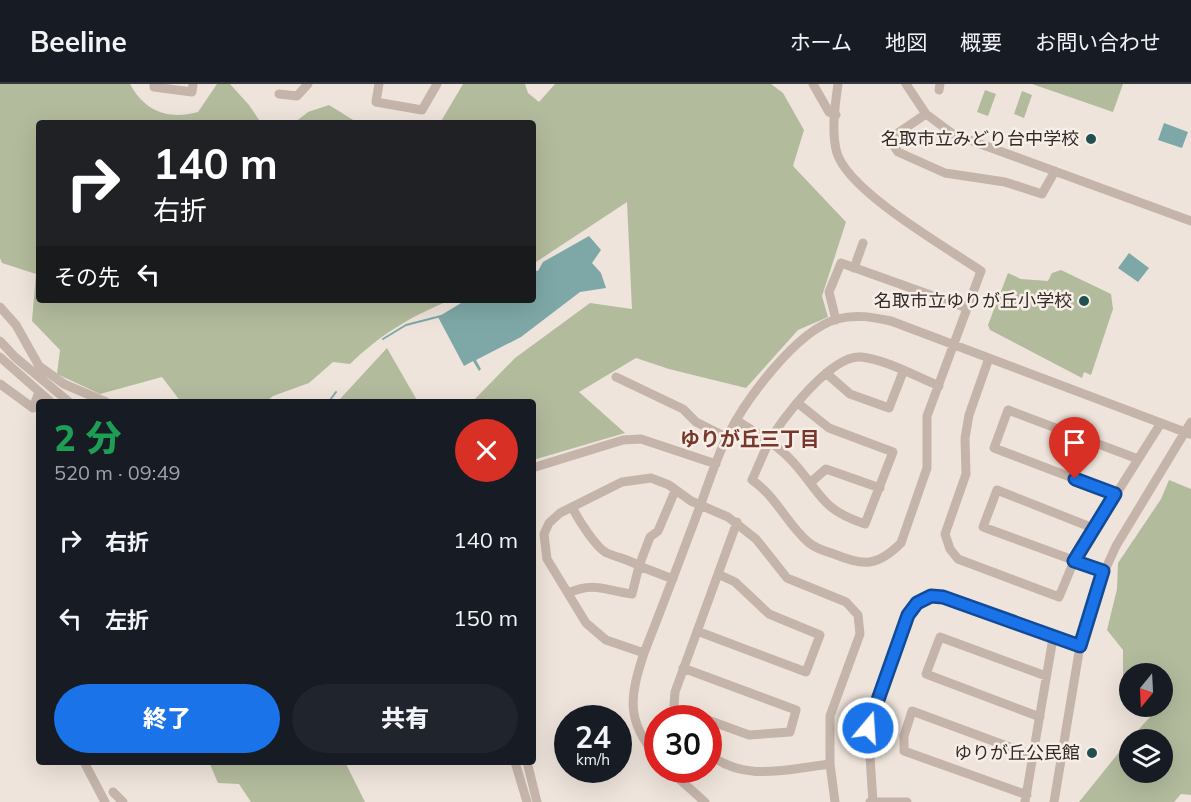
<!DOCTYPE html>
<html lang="ja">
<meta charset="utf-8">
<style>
:root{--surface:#171b24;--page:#20242c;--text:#f1f3f6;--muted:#9ea1a6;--line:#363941;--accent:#1a73e8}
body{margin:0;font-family:Mulish,"Noto Sans JP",sans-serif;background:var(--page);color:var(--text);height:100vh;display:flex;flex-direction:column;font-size:22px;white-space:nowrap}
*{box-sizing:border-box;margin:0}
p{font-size:20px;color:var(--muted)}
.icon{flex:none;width:33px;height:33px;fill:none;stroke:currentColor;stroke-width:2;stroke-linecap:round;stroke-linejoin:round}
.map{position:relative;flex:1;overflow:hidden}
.details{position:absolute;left:36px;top:315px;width:500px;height:366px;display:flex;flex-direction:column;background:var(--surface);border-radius:6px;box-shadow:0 6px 24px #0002}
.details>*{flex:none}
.banner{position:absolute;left:36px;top:36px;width:500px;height:183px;border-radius:6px;box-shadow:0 6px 24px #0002;background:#202124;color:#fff;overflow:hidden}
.needle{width:39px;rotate:198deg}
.controls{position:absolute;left:1119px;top:579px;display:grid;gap:12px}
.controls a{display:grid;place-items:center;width:54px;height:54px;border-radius:50%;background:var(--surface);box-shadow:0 6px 24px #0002;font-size:30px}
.speed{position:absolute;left:554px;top:621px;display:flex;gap:12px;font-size:30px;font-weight:700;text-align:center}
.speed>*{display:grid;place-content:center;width:78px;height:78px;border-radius:50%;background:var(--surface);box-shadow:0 6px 24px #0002;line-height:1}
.speed small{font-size:15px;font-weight:400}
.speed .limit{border:9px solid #d22;background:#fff;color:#111}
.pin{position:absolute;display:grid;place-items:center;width:51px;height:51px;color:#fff;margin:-62px -26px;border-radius:50% 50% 50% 0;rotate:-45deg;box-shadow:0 0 6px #0007}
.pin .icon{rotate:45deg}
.me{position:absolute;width:66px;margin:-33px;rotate:18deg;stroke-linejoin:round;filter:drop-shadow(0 0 4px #0008)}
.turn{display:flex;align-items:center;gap:21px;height:126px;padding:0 18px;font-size:27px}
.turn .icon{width:78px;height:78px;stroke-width:2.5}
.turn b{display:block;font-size:42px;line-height:51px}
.then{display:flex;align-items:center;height:57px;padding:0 18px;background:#0003;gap:12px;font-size:22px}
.round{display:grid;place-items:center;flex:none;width:63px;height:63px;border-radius:32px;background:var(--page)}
.summary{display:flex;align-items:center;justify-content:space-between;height:102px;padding:0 18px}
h1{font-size:36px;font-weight:800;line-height:45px;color:#1e9e55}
.cta{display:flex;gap:12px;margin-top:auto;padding:12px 18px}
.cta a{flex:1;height:69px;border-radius:36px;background:var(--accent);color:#fff;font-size:24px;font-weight:800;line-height:69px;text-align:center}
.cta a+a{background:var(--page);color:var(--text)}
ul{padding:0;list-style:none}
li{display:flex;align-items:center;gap:18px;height:78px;padding:0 18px}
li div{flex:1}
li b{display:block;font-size:22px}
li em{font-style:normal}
header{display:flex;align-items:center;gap:36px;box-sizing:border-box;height:84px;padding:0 30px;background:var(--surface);border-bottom:2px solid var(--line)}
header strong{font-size:28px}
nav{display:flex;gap:33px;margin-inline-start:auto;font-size:21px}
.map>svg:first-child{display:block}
.green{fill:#b3bb9d}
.water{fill:#7ea8a7}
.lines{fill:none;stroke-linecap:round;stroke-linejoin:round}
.stream{stroke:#7ea8a7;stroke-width:2}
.minor{stroke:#c5b4a9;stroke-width:9}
.route-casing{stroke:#114b97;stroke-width:15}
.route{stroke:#1a73e8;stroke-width:10}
.poi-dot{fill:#224f4f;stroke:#f6eee7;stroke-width:2}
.labels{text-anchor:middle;stroke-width:5;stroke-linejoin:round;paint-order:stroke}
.poi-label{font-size:18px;fill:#332a28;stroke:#f6eee7;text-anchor:end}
.neighbourhood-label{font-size:20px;font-weight:bold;fill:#77382b;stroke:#f6eee7}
</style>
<header>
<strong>Beeline</strong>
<nav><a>ホーム</a><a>地図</a><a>概要</a><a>お問い合わせ</a></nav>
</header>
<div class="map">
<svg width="1191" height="718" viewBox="0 0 1191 718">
<rect width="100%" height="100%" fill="#eee4db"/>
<path class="green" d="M0,0H130C145,28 169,36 198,28L217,0H230L249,21L261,39H39V216H450C410,233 381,250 350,280L333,278L309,299L273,312L266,318H181L162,293L100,310L57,290L60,266L32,237L36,190L2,179L0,174Z
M463,0H525L528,9L539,18L555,0H771L783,9L804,46L793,82L846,138L822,212L828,233L798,246L746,304L669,285L636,274L579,308L625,349L533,376L532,318H472L515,274L590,219L632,225L627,118L533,180L532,39H440Z
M1032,0H1123L1113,28Z
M985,6L996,10L988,32L977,28Z
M1022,7L1032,11L1024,34L1014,30Z
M329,21L358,39H294L308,28Z
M1061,186L1111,210L1113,225L1091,291L1084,288L1082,294L990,246L988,241L1008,189L1021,195L1048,197L1052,189Z
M387,264L418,318H341L340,315Z
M1169,396L1191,405V711L1181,710L1174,718H1079L1129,656L1130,688H1162V656L1130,655L1159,623L1162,622V590H1130L1129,616L1123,615V566L1107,546L1117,505L1118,479L1161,415Z
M209,678H345L365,718H251L239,700L218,699Z"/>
<path class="water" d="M1164,39L1188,48L1182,64L1158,56Z
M589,152L601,166L592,179L601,189L606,204L580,208L521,253L476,276L481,285L479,287L473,277L464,282L438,233L466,216H532L533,186L538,187L543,178Z
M1129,169L1149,184L1138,198L1118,184Z"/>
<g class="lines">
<path class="stream" d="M383,255L406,241L441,232
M330,316L336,308"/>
<path class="minor" d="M154,0V3L192,8L193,0
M379,0L376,18L422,26L437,0
M813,0L829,28L836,31
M838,0C835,21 831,49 837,69C849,108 946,163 981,187L927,332V384L901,459C877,483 863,482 834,470C825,467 816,465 808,458C787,440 776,412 752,396C758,383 763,370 769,358C782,334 832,270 861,273C887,276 915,292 939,302
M906,0L926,30L953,50L1191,137
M939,6L940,0
M279,10L297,12L308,0
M926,30L889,55L898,68L945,89L1005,98L1042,110L1055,87
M854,184L863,159
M0,223L16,241L39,282L64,300L106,318
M836,236L829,208L841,179L967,224
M0,257L15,273L69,318
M0,273L51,318
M989,274L969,331L965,354L966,390L945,450L950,465L958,475L1059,513L1074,477L1161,339
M826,289L850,310L889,324L903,288
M616,293L683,325L696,338L726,353
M0,300L33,324L39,308
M736,336C756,349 777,360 793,378C822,410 820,425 865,440L893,368L829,344L799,320
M532,384L623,356L641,355L716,380
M810,399L826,385L880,404
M1115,410L994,364L1008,326L1138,375
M572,423C578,435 596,464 607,469C618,474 629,475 639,482L650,453L658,447L675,407
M1093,444L997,406L983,443L1103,487
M568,509C596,497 605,507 632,510L639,482L673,495
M697,547L806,588L820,551L769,530L735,498L718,490
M644,569L606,556L586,539L547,475L544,450L549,439L560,429L622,398L651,394L669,401L691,417L728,433L756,455L787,494L846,518L858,531L860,550L830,632V680L835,718
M683,584L796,626L790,648L749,651L708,636
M1040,633L926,590L940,553L1046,592
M679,634L674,621L675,608L737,438
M708,669C743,699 788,685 830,680
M657,673C625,636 630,612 644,569C663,521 681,473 699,425C708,401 716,375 727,353C746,315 796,247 837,235C856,230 872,233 891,237L1190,350
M84,678L105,718
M515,678L527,718
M527,678L537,718
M669,686L705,718
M113,708L123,718
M1027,711L904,667V652L912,627L1034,672
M870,718H907
M873,718L868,643L908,531C918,517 927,512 943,513L1080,562
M1025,718L1053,554
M1054,718L1080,562L1095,508L1116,462L1191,338"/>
</g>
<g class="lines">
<g class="route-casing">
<path id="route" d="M868,644L908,531L917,519L931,512L943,513L1080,562L1103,487L1074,477L1115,410L1075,395"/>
</g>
<use href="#route" class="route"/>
</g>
<g class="poi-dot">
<circle cx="1091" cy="55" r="6"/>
<circle cx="1084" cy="217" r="6"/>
<circle cx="1092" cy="669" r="6"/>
</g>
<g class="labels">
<g class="poi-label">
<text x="1079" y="61">名取市立みどり台中学校</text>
<text x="1072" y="223">名取市立ゆりが丘小学校</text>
<text x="1080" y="675">ゆりが丘公民館</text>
</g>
<g class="neighbourhood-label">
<text x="750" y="362">ゆりが丘三丁目</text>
</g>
</g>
</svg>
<div class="controls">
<a><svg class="needle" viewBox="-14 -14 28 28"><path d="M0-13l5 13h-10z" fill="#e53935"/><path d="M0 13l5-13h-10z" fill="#9ea1a6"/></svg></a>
<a><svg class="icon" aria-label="layers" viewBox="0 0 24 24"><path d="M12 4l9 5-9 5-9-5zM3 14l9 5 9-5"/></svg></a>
</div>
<div class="speed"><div>24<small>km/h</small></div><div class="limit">30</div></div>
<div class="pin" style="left:1075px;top:395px;background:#d93025"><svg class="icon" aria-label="arrive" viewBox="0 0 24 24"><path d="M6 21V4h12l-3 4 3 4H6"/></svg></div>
<svg class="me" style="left:868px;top:644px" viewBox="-20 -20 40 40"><circle r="17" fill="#1a73e8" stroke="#fff" stroke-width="3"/><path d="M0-11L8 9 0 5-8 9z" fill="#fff"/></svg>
<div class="banner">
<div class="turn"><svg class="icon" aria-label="right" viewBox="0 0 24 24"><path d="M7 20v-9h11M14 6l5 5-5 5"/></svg><div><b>140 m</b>右折</div></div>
<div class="then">その先<svg class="icon" aria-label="left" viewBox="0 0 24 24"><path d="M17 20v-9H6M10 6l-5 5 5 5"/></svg></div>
</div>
<section class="details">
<div class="summary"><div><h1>2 分</h1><p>520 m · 09:49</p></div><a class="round" style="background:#d93025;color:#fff"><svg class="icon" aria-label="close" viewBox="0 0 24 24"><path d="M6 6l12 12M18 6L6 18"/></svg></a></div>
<ul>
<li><svg class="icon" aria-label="right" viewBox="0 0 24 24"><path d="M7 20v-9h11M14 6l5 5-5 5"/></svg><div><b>右折</b></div><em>140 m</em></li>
<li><svg class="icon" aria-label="left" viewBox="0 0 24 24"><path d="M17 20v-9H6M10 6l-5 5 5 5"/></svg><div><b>左折</b></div><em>150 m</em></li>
</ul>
<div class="cta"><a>終了</a><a>共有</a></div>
</section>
</div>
